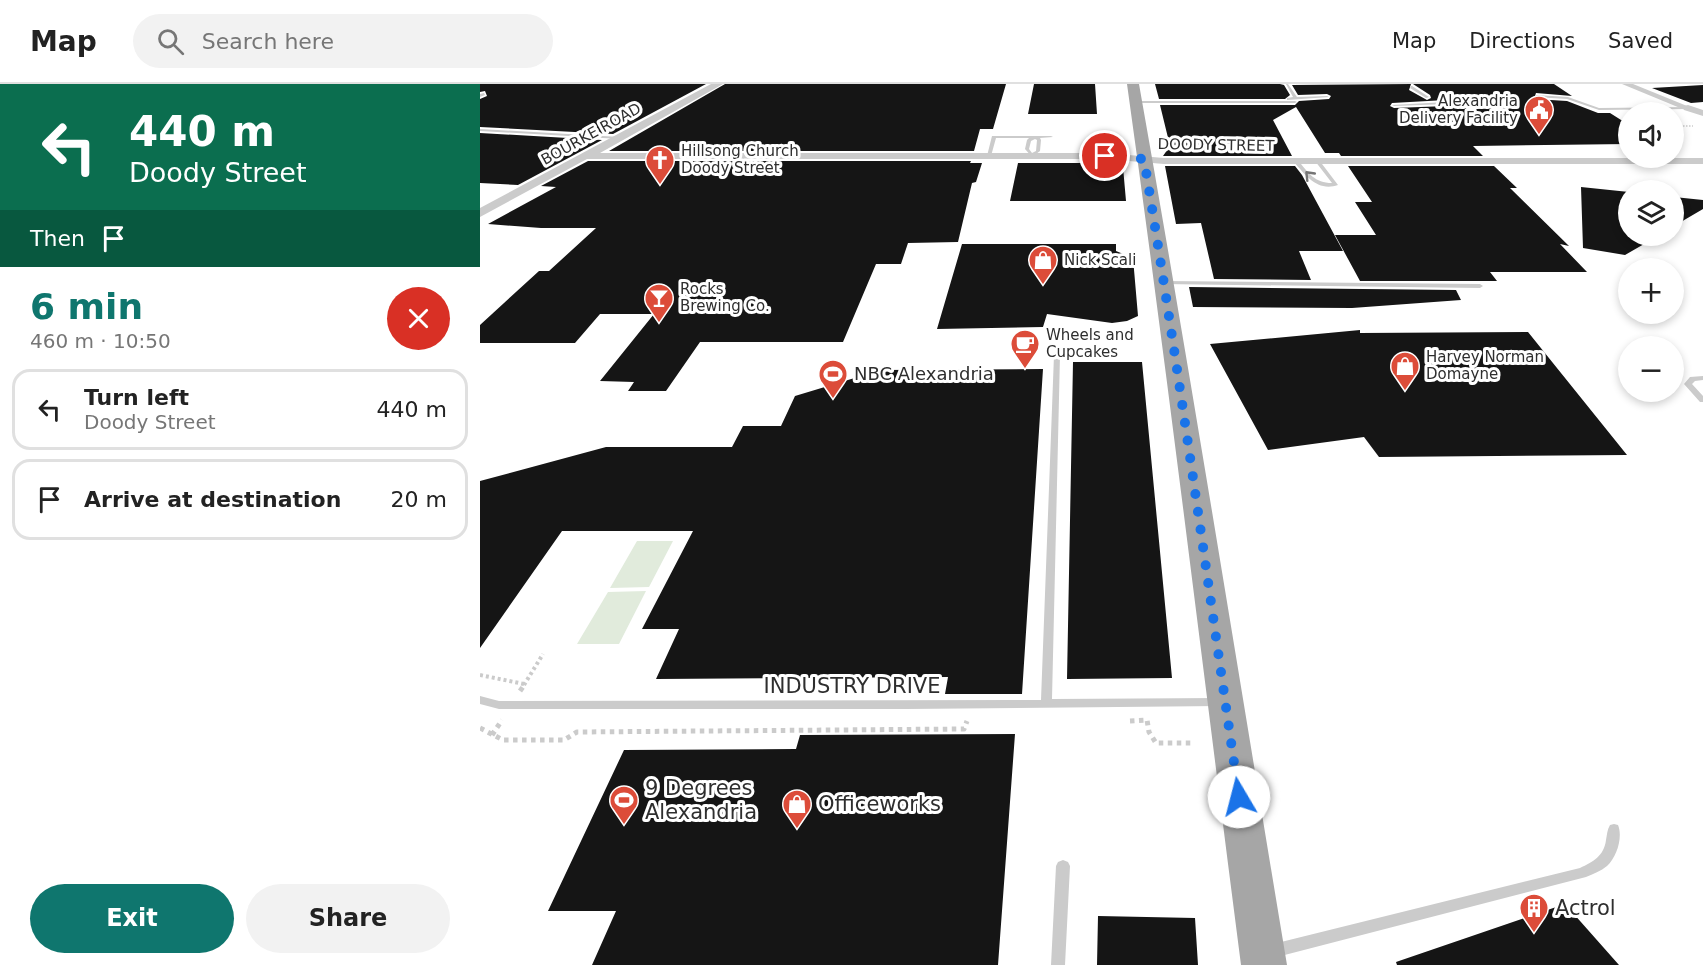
<!DOCTYPE html>
<meta charset="utf-8">
<style>
:root{--surface:#fff;--page:#f2f2f2;--text:#222;--muted:#767676;--line:#e0e0e0;--accent:#0f766e}
body{margin:0;font-family:"DejaVu Sans",sans-serif;background:var(--page);color:var(--text);height:100vh;display:flex;flex-direction:column;font-size:22px;white-space:nowrap}
*{box-sizing:border-box;margin:0}
p{font-size:20px;color:var(--muted)}
.icon{flex:none;width:33px;height:33px;fill:none;stroke:currentColor;stroke-width:2;stroke-linecap:round;stroke-linejoin:round}
.map{position:relative;flex:1;overflow:hidden}
.panel{display:flex;flex-direction:column;background:var(--surface);width:480px}
.panel>*{flex:none}
.top-card{background:#0b6e4f;color:#fff;overflow:hidden}
.tools{position:absolute;left:1138px;top:18px;display:grid;gap:12px}
.tools a{display:grid;place-items:center;width:66px;height:66px;border-radius:50%;background:var(--surface);box-shadow:0 3px 9px #0003;font-size:30px}
.pin{position:absolute;display:grid;place-items:center;width:51px;height:51px;color:#fff;margin:-26px;border:3px solid #fff;border-radius:50%;box-shadow:0 2px 6px #0007}
.me{position:absolute;width:66px;margin:-33px;rotate:352deg;stroke-linejoin:round;filter:drop-shadow(0 0 4px #0008)}
.turn{display:flex;align-items:center;gap:21px;height:126px;padding:0 30px;font-size:27px}
.turn .icon{width:78px;height:78px;stroke-width:2.5}
.turn b{display:block;font-size:42px;line-height:51px}
.then{display:flex;align-items:center;height:57px;padding:0 30px;background:#0003;gap:12px;font-size:22px}
.round{display:grid;place-items:center;flex:none;width:63px;height:63px;border-radius:32px;background:var(--page)}
.summary{display:flex;align-items:center;justify-content:space-between;height:102px;padding:0 30px}
h1{font-size:36px;font-weight:700;line-height:45px;color:var(--accent)}
.action{display:flex;gap:12px;margin-top:auto;padding:12px 30px}
.action a{flex:1;height:69px;border-radius:36px;background:var(--accent);color:#fff;font-size:24px;font-weight:700;line-height:69px;text-align:center}
.action a+a{background:var(--page);color:var(--text)}
ul{padding:0;list-style:none}
li{display:flex;align-items:center;gap:18px;height:81px;margin:0 12px 9px;padding:0 18px;border:3px solid var(--line);border-radius:18px}
li div{flex:1}
li b{display:block;font-size:22px}
li em{font-style:normal}
header{display:flex;align-items:center;gap:36px;box-sizing:border-box;height:84px;padding:0 30px;background:var(--surface);border-bottom:2px solid var(--line)}
header strong{font-size:28px}
nav{display:flex;gap:33px;margin-inline-start:auto;font-size:21px}
.search{width:420px;height:54px;background:var(--page);display:flex;align-items:center;gap:15px;box-sizing:border-box;padding:0 21px;border-radius:33px;color:var(--muted);font-size:22px}
main{display:flex;flex:1;min-height:0}
.map>svg:first-child{display:block}
.green{fill:#e1ebdc}
.building{fill:#151515;fill-rule:evenodd}
.lines{fill:none;stroke-linecap:round;stroke-linejoin:round}
.path-far2{stroke:#cbcbcb;stroke-width:1.5;stroke-dasharray:1.5 1.5;stroke-linecap:butt}
.path-far1{stroke:#cbcbcb;stroke-width:4;stroke-dasharray:3 3;stroke-linecap:butt}
.path{stroke:#cbcbcb;stroke-width:5;stroke-dasharray:4.5 4.5;stroke-linecap:butt}
.service{fill:#cbcbcb;fill-rule:evenodd}
.minor{fill:#cbcbcb;fill-rule:evenodd}
.tertiary{fill:#cbcbcb;fill-rule:evenodd}
.primary{fill:#a6a6a6;fill-rule:evenodd}
.oneway{stroke:#757575}
.route{stroke:#1a73e8;stroke-width:10;stroke-dasharray:0 18}
.labels{text-anchor:middle;stroke-width:6;stroke-linejoin:round;paint-order:stroke}
.far-poi-label{font-size:15px;fill:#2e2e2e;stroke:#fff;text-anchor:start}
.far-street-label{font-size:15px;fill:#2e2e2e;stroke:#fff}
.poi-label{font-size:18px;fill:#2e2e2e;stroke:#fff;text-anchor:start}
.near-street-label{font-size:21px;fill:#2e2e2e;stroke:#fff}
.near-poi-label{font-size:21px;fill:#2e2e2e;stroke:#fff;text-anchor:start}
</style>
<header>
<strong>Map</strong>
<div class="search"><svg class="icon" aria-label="search" viewBox="0 0 24 24"><circle cx="10" cy="10" r="6"/><path d="M15 15l6 6"/></svg>Search here</div>
<nav><a>Map</a><a>Directions</a><a>Saved</a></nav>
</header>
<main>
<section class="panel">
<div class="top-card">
<div class="turn"><svg class="icon" aria-label="left" viewBox="0 0 24 24"><path d="M17 20v-9H6M10 6l-5 5 5 5"/></svg><div><b>440 m</b>Doody Street</div></div>
<div class="then">Then<svg class="icon" aria-label="arrive" viewBox="0 0 24 24"><path d="M6 21V4h12l-3 4 3 4H6"/></svg></div>
</div>
<div class="summary"><div><h1>6 min</h1><p>460 m · 10:50</p></div><a class="round" style="background:#d93025;color:#fff"><svg class="icon" aria-label="close" viewBox="0 0 24 24"><path d="M6 6l12 12M18 6L6 18"/></svg></a></div>
<ul>
<li><svg class="icon" aria-label="left" viewBox="0 0 24 24"><path d="M17 20v-9H6M10 6l-5 5 5 5"/></svg><div><b>Turn left</b><p>Doody Street</p></div><em>440 m</em></li>
<li><svg class="icon" aria-label="arrive" viewBox="0 0 24 24"><path d="M6 21V4h12l-3 4 3 4H6"/></svg><div><b>Arrive at destination</b></div><em>20 m</em></li>
</ul>
<div class="action"><a>Exit</a><a>Share</a></div>
</section>
<div class="map">
<svg width="1223" height="881" viewBox="0 0 1223 881">
<rect width="100%" height="100%" fill="#fff"/>
<path class="green" d="M157,457H193L169,503L130,504Z
M166,507L139,560H97L128,508Z"/>
<path class="building" d="M0,0H226L133,50L0,43V15L7,12L5,7L0,8Z
M245,0H526L513,45H500L494,67H129Z
M554,0H615L617,30H548Z
M675,0H800L804,1L810,11L805,15H679Z
M931,0L929,6L947,16L951,14L950,11L933,0H1074L1092,12L1056,9L1054,15L1087,17L1118,29H1130L1149,41V60L993,62L1003,72H861L859,69H845L816,23L793,36L812,72H683L690,62L680,21H815L819,17L849,15L851,12L847,10L818,11L812,1ZM966,16L969,19L967,22L914,24L910,22L912,19Z
M1223,1V18L1211,19L1172,4Z
M0,49L122,56L38,101L0,99Z
M108,77H491L490,79H502L496,98L492,99L478,158L428,159L421,180H396L363,258H220L186,307H148L154,298L120,297L174,230H120L95,259H0V241L59,187H69L116,144H61L8,140L76,103L61,102Z
M538,79H630L643,83L646,117H530Z
M685,82H815L822,91L863,167H819L831,196L734,195L721,139L696,140Z
M868,82H1014L1037,104H1030L1089,162L1080,160L1107,188H1010L1017,197H880L855,151H896L875,118H892Z
M1101,103L1149,108V152H1178L1145,171L1103,164Z
M1194,113L1223,116V125L1194,142Z
M482,160H636V167L653,174L658,232L647,237L632,239L567,230L563,243L457,245Z
M709,203L976,206L981,216L872,224L713,223Z
M880,246V249L1048,248L1147,371L899,373L884,353L788,366L730,260Z
M593,278H662L692,594L587,595Z
M563,285L542,610H465L468,593L176,595L199,545H162L213,447H82L0,564V397L126,363H252L263,342H301L315,312L401,286Z
M535,650L518,881H112L136,827H68L144,666L316,665L320,651Z
M1085,820L1139,881H917L916,878Z
M618,832L715,834L718,881H617Z"/>
<g class="lines">
<path class="path-far2" d="M1194,42H1213"/>
<path class="path-far1" d="M0,591L44,600
M44,601L63,570"/>
<path class="path" d="M40,607L45,600
M650,637L667,636L669,648L676,659H713
M0,644L23,656H84L97,648L484,645L487,637
M12,651L22,636"/>
<path class="service" d="M806,0H808L817,13L847,12L849,13L807,16V14L813,13Z
M931,2H932L949,13L946,14L930,4Z
M4,9L5,11L0,13V10Z
M1056,11L1088,13L1119,24L1208,23L1210,24L1208,25L1119,26L1087,15L1055,13Z
M656,17H815L817,18L815,19H655Z
M966,18L967,20L914,22L912,21Z
M0,45L140,53L142,54L140,55L0,47Z
M512,52H571L573,53L560,54L561,56L560,67L552,73L545,65L547,56L549,54H516L511,72L509,73L507,72ZM555,55L557,56L556,67L552,69L549,65L551,57Z
M814,76H818C828,89 835,99 852,99L835,77L839,76L858,101C838,108 826,92 814,78Z
M684,197L1000,200L1003,202L1000,204L682,200V198Z
M577,269L580,271L572,615L740,614L744,615L746,618L744,621L740,622L427,625H19L0,620V612L19,617L561,616L574,271Z
M1223,292V296L1215,297L1212,300L1223,312V318H1220L1204,300L1210,293Z
M1134,740L1138,741C1143,753 1137,773 1127,782C1121,787 1113,790 1106,793L793,874L788,872L786,867L788,862L793,860L1100,784C1113,778 1124,772 1126,756C1127,751 1127,746 1130,741Z
M583,776L588,778L590,782L585,881H571L576,782L578,778Z"/>
<path class="minor" d="M1142,0H1153L1212,24L1205,26Z"/>
<path class="tertiary" d="M231,0H243L120,69H625L684,74H1223V80H684L625,75H107L0,133V124Z
M1208,21L1223,26V32L1204,26V22Z"/>
<path class="primary" d="M647,0H659C711,293 758,587 807,881H761C723,587 688,293 647,0Z"/>
</g>
<defs><path id="oneway-chevron" d="M-2-3.5L2.5 0L-2 3.5" fill="none" stroke-width="1.6" stroke-linecap="round" stroke-linejoin="round" transform="scale(1.5)"/></defs>
<use class="oneway" href="#oneway-chevron" transform="translate(829 91) rotate(-134)"/>
<g class="lines">
<path class="route" d="M625,72L664,75C699,287 728,500 759,713"/>
</g>
<defs>
<g id="civic-pin" transform="scale(1.5)"><path d="M0 17L-7.5 6A9.5 9.5 0 1 1 7.5 6Z" fill="#dc4c39" stroke="#fff"/><path d="M-.6-6.5H3V-4.5H.6V-3L4-1V1h2V6H-6V1h2V-1L-.6-3ZM-1.2 2.5V6h2.4V2.5Z" fill="#fff"/></g>
<g id="church-pin" transform="scale(1.5)"><path d="M0 17L-7.5 6A9.5 9.5 0 1 1 7.5 6Z" fill="#dc4c39" stroke="#fff"/><path d="M-1.2-6h2.4v3.5h3.3v2.4h-3.3V6h-2.4V-.1h-3.3v-2.4h3.3Z" fill="#fff"/></g>
<g id="shop-pin" transform="scale(1.5)"><path d="M0 17L-7.5 6A9.5 9.5 0 1 1 7.5 6Z" fill="#dc4c39" stroke="#fff"/><path d="M-5-2.5h2.3a2.7 3.5 0 0 1 5.4 0H5L5.5 6h-11ZM-1.5-2.5h3a1.5 2.3 0 0 0-3 0Z" fill="#fff"/></g>
<g id="bar-pin" transform="scale(1.5)"><path d="M0 17L-7.5 6A9.5 9.5 0 1 1 7.5 6Z" fill="#dc4c39" stroke="#fff"/><path d="M-6-5H6L.8 .8V4.5H3.5V6h-7V4.5H-.8V.8Z" fill="#fff"/></g>
<g id="cafe-pin" transform="scale(1.5)"><path d="M0 17L-7.5 6A9.5 9.5 0 1 1 7.5 6Z" fill="#dc4c39" stroke="#fff"/><path d="M-5.5-4.5H6V0H3Q3 3.5 0 3.5H-2.5Q-5.5 3.5-5.5 0ZM3-3.2v2h1.7v-2ZM-6 4.5H4V6H-6Z" fill="#fff"/></g>
<g id="stadium-pin" transform="scale(1.5)"><path d="M0 17L-7.5 6A9.5 9.5 0 1 1 7.5 6Z" fill="#dc4c39" stroke="#fff"/><path d="M0-5a6.5 5 0 1 0 0 10a6.5 5 0 1 0 0-10ZM-3.5-1.8h7v3.6h-7Z" fill="#fff"/></g>
<g id="building-pin" transform="scale(1.5)"><path d="M0 17L-7.5 6A9.5 9.5 0 1 1 7.5 6Z" fill="#dc4c39" stroke="#fff"/><path d="M-4-6H4V6H1V3H-1V6H-4ZM-2.5-4.3h1.7v1.8h-1.7ZM.8-4.3h1.7v1.8H.8ZM-2.5-1h1.7V.8h-1.7ZM.8-1h1.7V.8H.8Z" fill="#fff"/></g>
</defs>
<g fill-rule="evenodd">
<use href="#civic-pin" x="1059" y="26"/>
<use href="#church-pin" x="180" y="76"/>
<use href="#shop-pin" x="563" y="176"/>
<use href="#bar-pin" x="179" y="214"/>
<use href="#cafe-pin" x="545" y="260"/>
<use href="#shop-pin" x="925" y="282"/>
<use href="#stadium-pin" x="353" y="290"/>
<use href="#stadium-pin" x="144" y="716"/>
<use href="#shop-pin" x="317" y="720"/>
<use href="#building-pin" x="1054" y="824"/>
</g>
<g class="labels">
<g class="far-poi-label">
<text x="1038" y="22" text-anchor="end">Alexandria<tspan x="1038" dy="17">Delivery Facility</tspan></text>
<text x="201" y="72">Hillsong Church<tspan x="201" dy="17">Doody Street</tspan></text>
<text x="584" y="181">Nick Scali</text>
<text x="200" y="210">Rocks<tspan x="200" dy="17">Brewing Co.</tspan></text>
<text x="566" y="256">Wheels and<tspan x="566" dy="17">Cupcakes</tspan></text>
<text x="946" y="278">Harvey Norman<tspan x="946" dy="17">Domayne</tspan></text>
</g>
<g class="far-street-label">
<text transform="translate(111 50) rotate(-29)" y="5">BOURKE ROAD</text>
<text transform="translate(736 61) rotate(1)" y="5">DOODY STREET</text>
</g>
<g class="poi-label">
<text x="374" y="296">NBC Alexandria</text>
</g>
<g class="near-street-label">
<text x="372" y="609">INDUSTRY DRIVE</text>
</g>
<g class="near-poi-label">
<text x="165" y="711">9 Degrees<tspan x="165" dy="24">Alexandria</tspan></text>
<text x="338" y="727">Officeworks</text>
<text x="1075" y="831">Actrol</text>
</g>
</g>
</svg>
<div class="tools">
<a><svg class="icon" aria-label="sound" viewBox="0 0 24 24"><path d="M4 9h4l5-4v14l-5-4H4zM17 9q2 3 0 6"/></svg></a>
<a><svg class="icon" aria-label="layers" viewBox="0 0 24 24"><path d="M12 4l9 5-9 5-9-5zM3 14l9 5 9-5"/></svg></a>
<a>+</a>
<a>−</a>
</div>
<div class="pin" style="left:625px;top:72px;background:#d93025"><svg class="icon" aria-label="arrive" viewBox="0 0 24 24"><path d="M6 21V4h12l-3 4 3 4H6"/></svg></div>
<svg class="me" style="left:759px;top:713px" viewBox="-20 -20 40 40"><circle r="19" fill="#fff"/><path d="M0-13L10 11 0 6-10 11z" fill="#1a73e8"/></svg>
</div>
</main>
